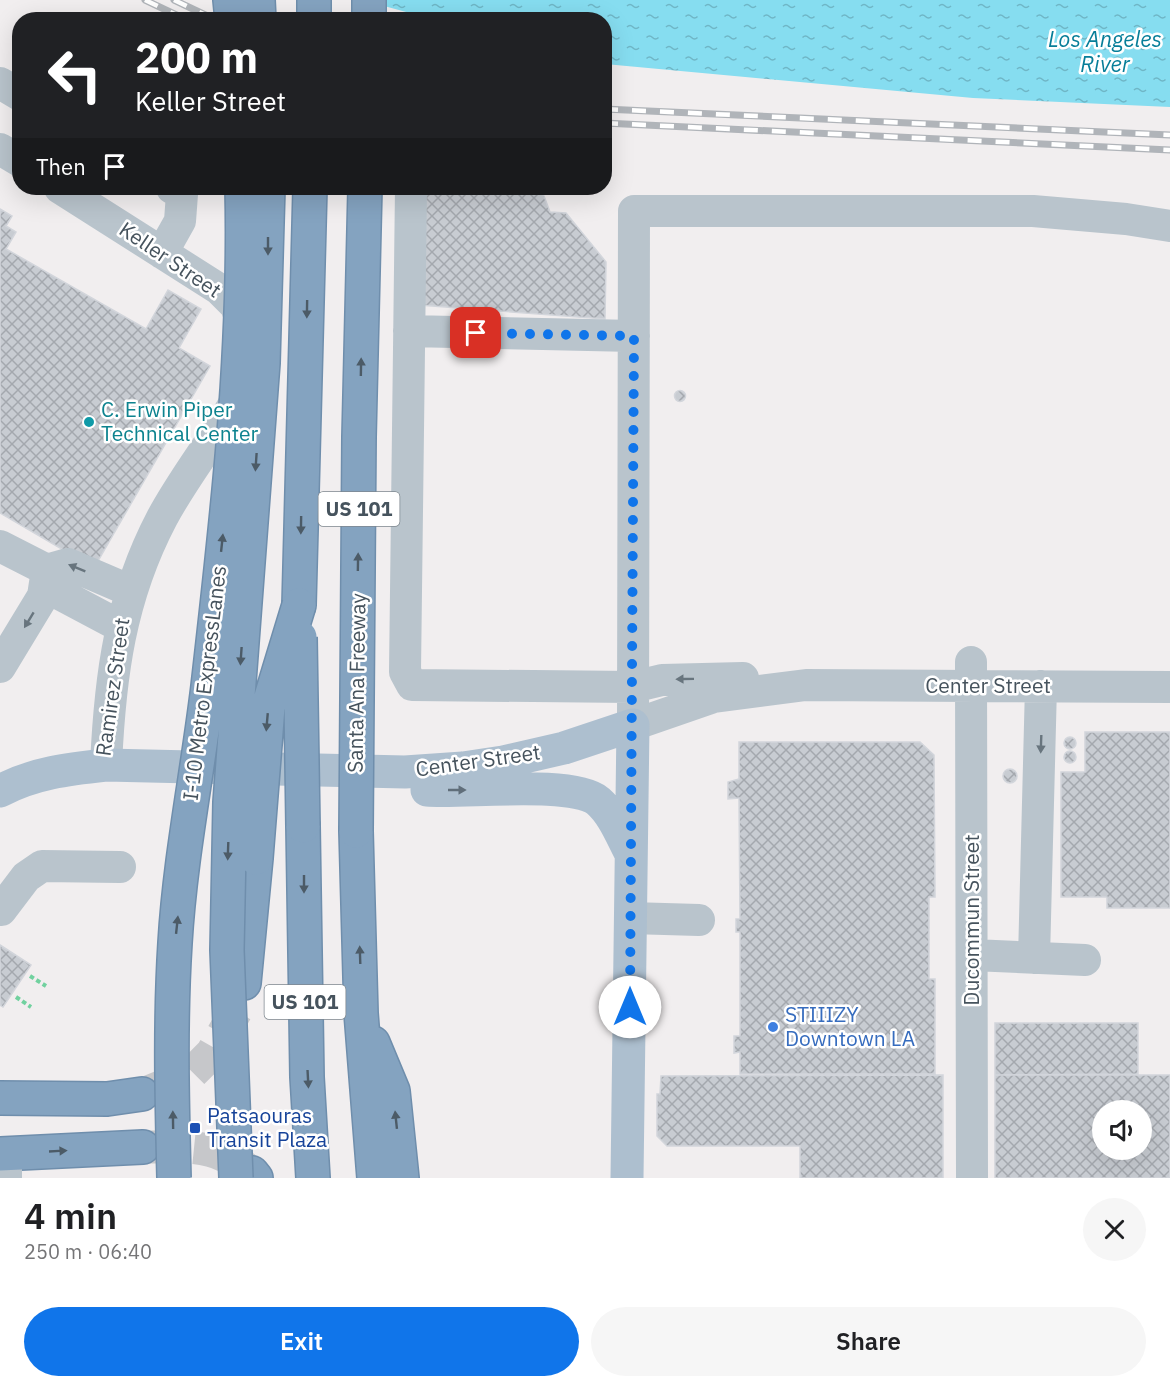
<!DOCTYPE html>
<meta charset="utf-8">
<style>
:root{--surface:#fff;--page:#f6f6f6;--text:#202124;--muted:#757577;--accent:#1075ea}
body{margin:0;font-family:"IBM Plex Sans",sans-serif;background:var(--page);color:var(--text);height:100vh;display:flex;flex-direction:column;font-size:22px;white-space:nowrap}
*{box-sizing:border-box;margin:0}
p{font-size:20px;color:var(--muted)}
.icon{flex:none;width:33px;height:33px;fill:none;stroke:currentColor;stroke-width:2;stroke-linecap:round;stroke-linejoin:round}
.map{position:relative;height:1178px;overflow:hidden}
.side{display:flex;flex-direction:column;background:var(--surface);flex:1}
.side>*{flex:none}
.hud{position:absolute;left:12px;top:12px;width:600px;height:183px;border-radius:24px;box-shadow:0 6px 24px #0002;background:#202124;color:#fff;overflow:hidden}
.buttons{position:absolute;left:1092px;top:1100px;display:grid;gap:12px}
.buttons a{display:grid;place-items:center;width:60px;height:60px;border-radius:50%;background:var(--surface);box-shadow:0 6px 24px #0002;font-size:30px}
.pin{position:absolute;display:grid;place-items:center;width:51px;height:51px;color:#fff;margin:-26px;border-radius:12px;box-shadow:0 3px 9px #0006}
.me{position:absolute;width:66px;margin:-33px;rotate:0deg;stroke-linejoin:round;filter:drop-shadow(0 0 4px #0008)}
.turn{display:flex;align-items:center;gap:21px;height:126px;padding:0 24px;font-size:27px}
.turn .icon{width:78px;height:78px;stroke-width:2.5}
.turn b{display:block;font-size:42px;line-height:51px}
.then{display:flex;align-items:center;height:57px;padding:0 24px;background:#0003;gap:12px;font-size:22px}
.round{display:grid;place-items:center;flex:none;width:63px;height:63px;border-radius:32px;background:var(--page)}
.headline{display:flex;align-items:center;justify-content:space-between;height:102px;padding:0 24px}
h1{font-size:36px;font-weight:600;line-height:45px}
.primary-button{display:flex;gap:12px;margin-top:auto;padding:12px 24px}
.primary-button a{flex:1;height:69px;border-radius:36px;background:var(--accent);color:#fff;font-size:24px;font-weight:600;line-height:69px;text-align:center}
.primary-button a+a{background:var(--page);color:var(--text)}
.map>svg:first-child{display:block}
.water{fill:url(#water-ripples)}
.building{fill:url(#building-cross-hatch);stroke:#d2d5db;stroke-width:1.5;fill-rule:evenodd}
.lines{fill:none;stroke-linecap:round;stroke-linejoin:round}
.highway-tunnel{stroke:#c6c7ca;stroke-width:33;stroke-dasharray:33 16;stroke-linecap:butt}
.highway-casing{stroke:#6f8eac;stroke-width:36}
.path{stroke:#71d19f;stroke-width:4;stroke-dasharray:4.5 3;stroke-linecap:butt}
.minor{stroke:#b9c4cc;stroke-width:32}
.major{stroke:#adbfcf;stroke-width:33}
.highway{stroke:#84a3c0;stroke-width:33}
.rail-casing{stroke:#b0b4b9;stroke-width:7}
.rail{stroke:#fff;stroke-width:4.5;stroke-dasharray:14;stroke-linecap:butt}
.highway-bridge-casing{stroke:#6f8eac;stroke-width:36;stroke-linecap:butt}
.highway-bridge{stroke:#84a3c0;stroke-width:33}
.oneway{fill:#4c5b67}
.oneway2{fill:#68757e}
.oneway3{fill:#606e7a}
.route{stroke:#1075ea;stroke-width:10;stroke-dasharray:0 18}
.culture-dot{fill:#0f9aa8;stroke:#fff;stroke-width:2}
.shop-dot{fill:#3f7fe0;stroke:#fff;stroke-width:2}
.transit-dot{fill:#1a4fb4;stroke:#fff;stroke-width:2}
.labels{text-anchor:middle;stroke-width:5;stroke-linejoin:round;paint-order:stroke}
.shield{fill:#fff;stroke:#7e878e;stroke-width:1.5}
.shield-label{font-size:20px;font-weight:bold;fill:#46535d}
.street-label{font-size:21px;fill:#46535d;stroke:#fff}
.culture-label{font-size:21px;fill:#0d838f;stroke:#fff;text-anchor:start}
.shop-label{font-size:21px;fill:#366cbe;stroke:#fff;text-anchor:start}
.transit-label{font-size:21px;fill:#164399;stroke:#fff;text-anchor:start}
.water-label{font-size:22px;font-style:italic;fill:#077e99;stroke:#fff}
</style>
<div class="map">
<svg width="1170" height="1178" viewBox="0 0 1170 1178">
<defs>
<pattern id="water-ripples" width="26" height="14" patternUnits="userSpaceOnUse" patternTransform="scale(1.5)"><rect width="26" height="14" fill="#86ddf0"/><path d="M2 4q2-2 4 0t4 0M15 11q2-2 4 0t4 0" fill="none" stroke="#6fb6c6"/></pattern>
<pattern id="building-cross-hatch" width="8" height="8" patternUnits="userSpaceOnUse" patternTransform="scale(1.5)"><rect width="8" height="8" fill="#c8ccd2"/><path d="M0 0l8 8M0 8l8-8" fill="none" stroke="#a4a8ae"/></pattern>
</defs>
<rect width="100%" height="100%" fill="#f1eeef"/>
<path class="water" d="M362,0H1170V107L973,98L605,64L604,20L432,19Z"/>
<path class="building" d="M422,188H532L544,196L550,212L566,213L606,262L605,319L419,305Z
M0,209L12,216L6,226L16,232L6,249L146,329L168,290L201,309L179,348L210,366L94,568L0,513Z
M674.5 396a5.5 5.5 0 1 1 11 0a5.5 5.5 0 1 1-11 0Z
M1085,732H1170V908H1107V897H1061V772H1085Z
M1064 743a6 6 0 1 1 12 0a6 6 0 1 1-12 0Z
M739,742H920L934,755L935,897H929V979H935V1074H740V1052L734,1053V1036H740V932H736V919H740L739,798L728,799V782L739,779Z
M1064 757a6 6 0 1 1 12 0a6 6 0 1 1-12 0Z
M1003 776a7 7 0 1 1 14 0a7 7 0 1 1-14 0Z
M0,945L31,965L3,1007L0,1005Z
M995,1023H1138V1074L995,1075Z
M943,1075V1178H800V1146H667L657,1136V1094H660L661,1076Z
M995,1075H1170V1178H995ZM1102,1110H1142V1149H1102Z"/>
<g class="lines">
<path class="highway-tunnel" d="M148,1092L190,1075L212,1053L236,1011
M145,1147C192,1147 214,1143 252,1173"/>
<g class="highway-casing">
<path id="highway" d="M230,0L232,20
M258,0L259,20
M314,20V0
M369,20V0
M299,605L310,188
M303,826L307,1077L313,1178
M356,831L361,1013L374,1178
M244,983L256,858
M373,1043L393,1091L402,1178
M0,1098L107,1099L142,1094
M0,1154L143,1147
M252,1173L256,1178"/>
</g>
<path class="path" d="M30,976L46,986
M16,997L31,1007"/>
<path class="minor" d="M0,83L20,95
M0,149L20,161
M60,188L219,289L236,306L245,332
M411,188L405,672L412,685L633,687L662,680L743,678
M1170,226L1126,219L1033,211H634L633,725L714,697L806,685L1170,687
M162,253L180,221L182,194L172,188
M409,331L634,336
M0,546L47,570L43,596L0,667
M120,626L56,592L47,570L68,564L131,591
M971,662L972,1178
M106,765C110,676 120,598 162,518C185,475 216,438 239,395
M1,910L26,877L42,866L120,867
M630,918L699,920
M973,955L1085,960
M1034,958L1041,686
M6,1178V1154"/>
<path class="major" d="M427,790C464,793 572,780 598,801C613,814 621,835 630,852
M0,791C33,773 69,769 106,765L405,772L463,768L503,762L564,748L633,725L627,1178"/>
<use href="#highway" class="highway"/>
<g class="rail-casing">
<path id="rail" d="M145,0L187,20
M174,0L216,20
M604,109L1170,135
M604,123L1170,150"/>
</g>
<use href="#rail" class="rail"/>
<g class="highway-bridge-casing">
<path id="highway-bridge" d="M300,637L303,826
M356,831L359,437L365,188
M256,858L268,707L299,605
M174,1178C172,1100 170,1022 175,943C180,857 198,771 208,686C227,521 246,354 242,188
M236,1178L227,950L230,802L263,363L268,188"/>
</g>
<use href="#highway-bridge" class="highway-bridge"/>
</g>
<defs><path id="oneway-solid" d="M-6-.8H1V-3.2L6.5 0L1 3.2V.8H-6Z" transform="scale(1.5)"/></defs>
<g class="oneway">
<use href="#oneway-solid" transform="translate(268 246) rotate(90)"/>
<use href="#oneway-solid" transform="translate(307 309) rotate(91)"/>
<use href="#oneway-solid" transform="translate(361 367) rotate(-89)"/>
<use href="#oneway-solid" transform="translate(256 462) rotate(94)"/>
<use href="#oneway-solid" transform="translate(301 525) rotate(91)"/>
<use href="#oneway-solid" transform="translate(222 543) rotate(-84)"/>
<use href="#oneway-solid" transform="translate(358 562) rotate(-89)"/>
<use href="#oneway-solid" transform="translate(241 656) rotate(94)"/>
<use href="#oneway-solid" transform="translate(267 722) rotate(95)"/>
<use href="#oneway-solid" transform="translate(228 851) rotate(92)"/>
<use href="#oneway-solid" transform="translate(304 884) rotate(90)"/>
<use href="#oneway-solid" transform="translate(177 925) rotate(-84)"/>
<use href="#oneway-solid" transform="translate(360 955) rotate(-92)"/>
<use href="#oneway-solid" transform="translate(308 1079) rotate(87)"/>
<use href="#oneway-solid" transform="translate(173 1120) rotate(-91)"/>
<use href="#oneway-solid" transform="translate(396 1120) rotate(-96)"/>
<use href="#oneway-solid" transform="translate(58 1151) rotate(-3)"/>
</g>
<g class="oneway2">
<use href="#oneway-solid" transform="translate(77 568) rotate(-158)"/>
<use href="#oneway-solid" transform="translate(29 620) rotate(121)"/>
<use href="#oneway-solid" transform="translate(685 679) rotate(179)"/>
<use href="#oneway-solid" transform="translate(1041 744) rotate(92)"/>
</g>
<use class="oneway3" href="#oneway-solid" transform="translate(457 790)"/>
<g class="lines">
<path class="route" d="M476,333L634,336L630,1007"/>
</g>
<circle class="culture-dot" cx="89" cy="422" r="6"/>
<circle class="shop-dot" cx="773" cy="1027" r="6"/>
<rect class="transit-dot" x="189" y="1122" width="12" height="12" rx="3"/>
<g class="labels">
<g class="shield">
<rect x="318.5" y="492" width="81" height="34" rx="4.5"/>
<rect x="264.5" y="985" width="81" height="34" rx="4.5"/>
</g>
<g class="shield-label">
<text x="359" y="516">US 101</text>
<text x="305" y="1009">US 101</text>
</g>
<g class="street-label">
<text transform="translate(170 260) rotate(34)" y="7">Keller Street</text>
<text transform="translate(205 683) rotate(-83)" y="7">I-10 Metro ExpressLanes</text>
<text transform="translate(357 683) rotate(-89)" y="7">Santa Ana Freeway</text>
<text x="988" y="693">Center Street</text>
<text transform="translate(113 687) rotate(-82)" y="7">Ramirez Street</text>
<text transform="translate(478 761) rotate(-8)" y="7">Center Street</text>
<text transform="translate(972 920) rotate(-90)" y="7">Ducommun Street</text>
</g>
<g class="culture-label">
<text x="101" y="417">C. Erwin Piper<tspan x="101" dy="24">Technical Center</tspan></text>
</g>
<g class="shop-label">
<text x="785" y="1022">STIIIZY<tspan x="785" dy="24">Downtown LA</tspan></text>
</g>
<g class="transit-label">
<text x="207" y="1123">Patsaouras<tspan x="207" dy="24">Transit Plaza</tspan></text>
</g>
<g class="water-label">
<text x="1105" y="47">Los Angeles<tspan x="1105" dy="25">River</tspan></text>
</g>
</g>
</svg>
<div class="buttons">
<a><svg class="icon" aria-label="sound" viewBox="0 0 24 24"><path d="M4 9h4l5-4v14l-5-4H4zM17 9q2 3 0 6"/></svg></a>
</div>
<div class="pin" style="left:476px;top:333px;background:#d93025"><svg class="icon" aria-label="arrive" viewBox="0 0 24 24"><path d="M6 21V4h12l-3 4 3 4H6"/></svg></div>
<svg class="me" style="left:630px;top:1007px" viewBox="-20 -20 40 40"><circle r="19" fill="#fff"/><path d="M0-13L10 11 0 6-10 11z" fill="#1075ea"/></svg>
<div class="hud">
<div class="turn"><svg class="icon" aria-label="left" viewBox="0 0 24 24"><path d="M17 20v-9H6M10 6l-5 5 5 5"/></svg><div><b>200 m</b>Keller Street</div></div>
<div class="then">Then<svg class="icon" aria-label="arrive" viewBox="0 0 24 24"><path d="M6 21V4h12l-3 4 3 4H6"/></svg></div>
</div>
</div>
<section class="side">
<div class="headline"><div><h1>4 min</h1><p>250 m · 06:40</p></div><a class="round"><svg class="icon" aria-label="close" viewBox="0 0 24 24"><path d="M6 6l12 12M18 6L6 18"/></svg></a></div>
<div class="primary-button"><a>Exit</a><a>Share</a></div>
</section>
